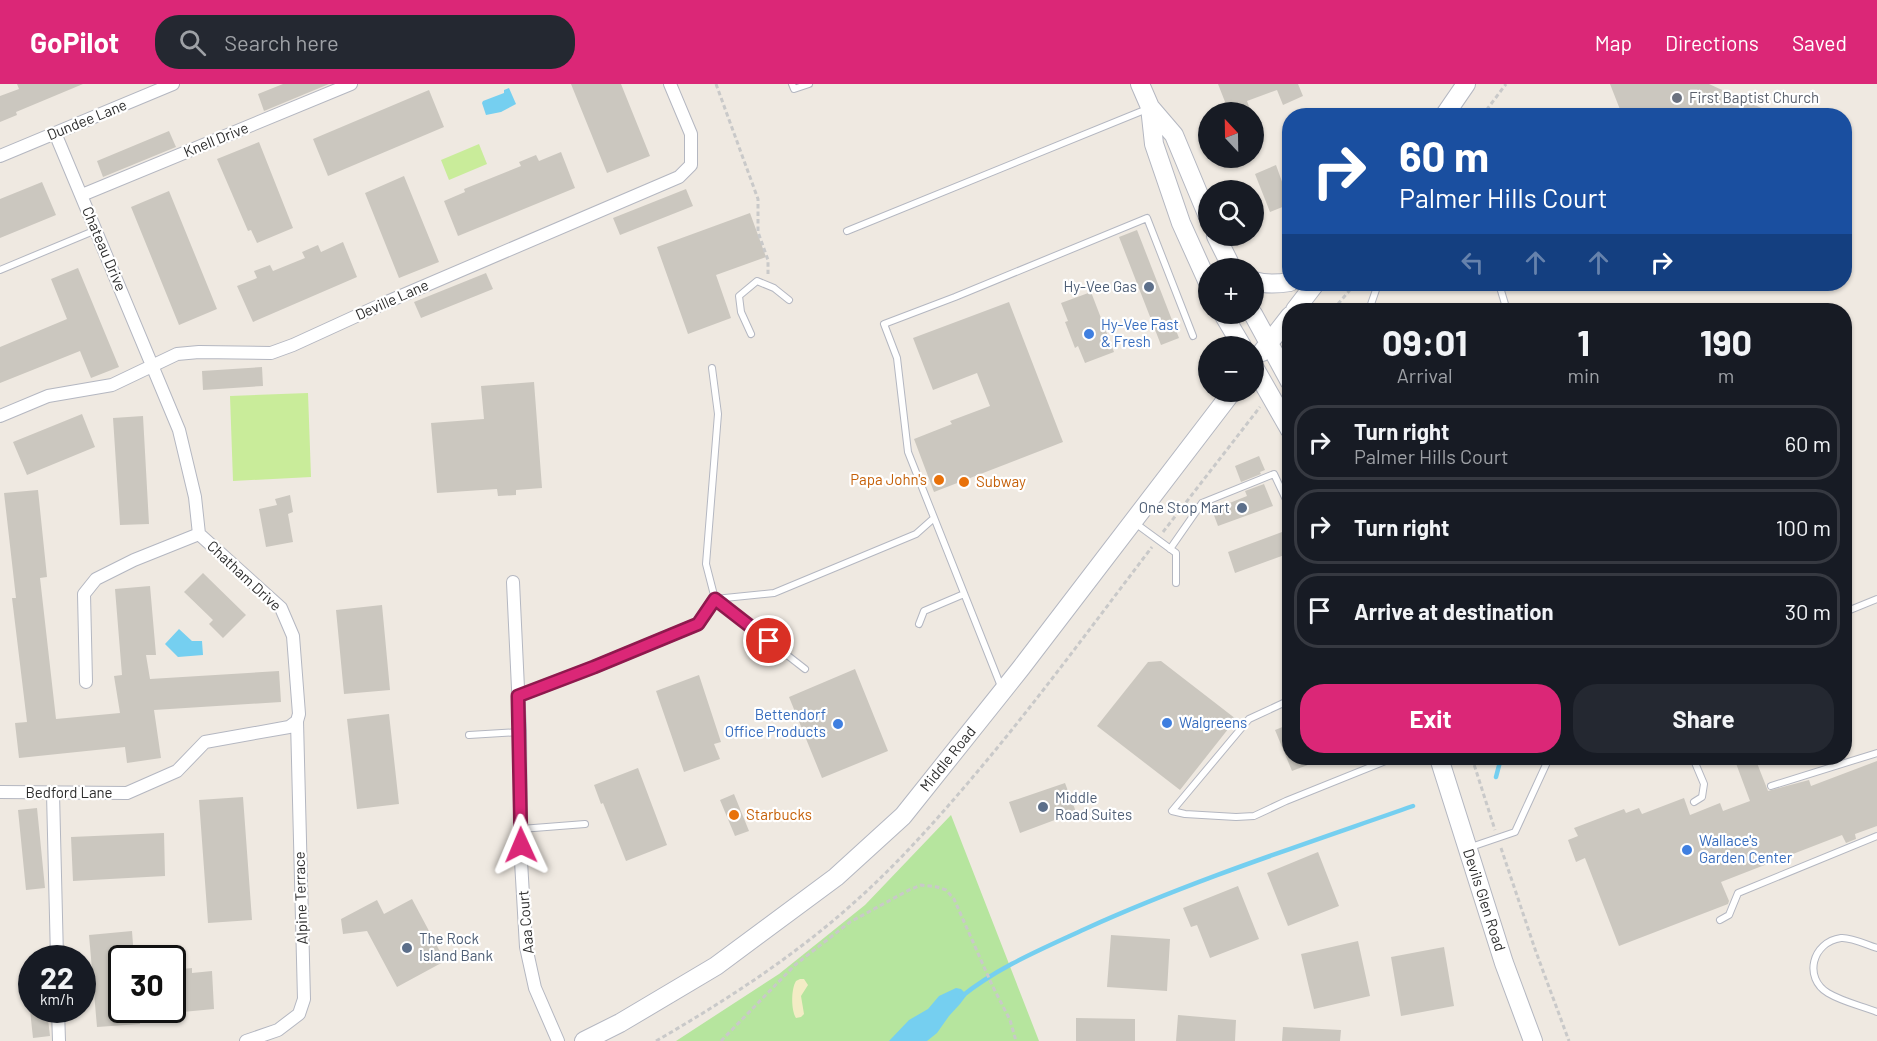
<!DOCTYPE html>
<meta charset="utf-8">
<style>
:root{--surface:#171b24;--page:#242831;--text:#f1f3f6;--muted:#9ea1a6;--line:#363941;--accent:#db2777}
body{margin:0;font-family:Barlow,sans-serif;background:var(--page);color:var(--text);height:100vh;display:flex;flex-direction:column;font-size:22px;white-space:nowrap}
*{box-sizing:border-box;margin:0}
p{font-size:20px;color:var(--muted)}
.icon{flex:none;width:33px;height:33px;fill:none;stroke:currentColor;stroke-width:2;stroke-linecap:round;stroke-linejoin:round}
.map{position:relative;flex:1;overflow:hidden}
.panel{position:absolute;left:1282px;top:219px;width:570px;height:462px;display:flex;flex-direction:column;background:var(--surface);border-radius:24px;box-shadow:0 2px 4px #0004}
.panel>*{flex:none}
.guide{position:absolute;left:1282px;top:24px;width:570px;height:183px;border-radius:24px;box-shadow:0 2px 4px #0004;background:#1a4fa0;color:#fff;overflow:hidden}
.needle{width:39px;rotate:338deg}
.controls{position:absolute;left:1198px;top:18px;display:grid;gap:12px}
.controls a{display:grid;place-items:center;width:66px;height:66px;border-radius:50%;background:var(--surface);box-shadow:0 2px 4px #0004;font-size:30px}
.speed{position:absolute;left:18px;top:861px;display:flex;gap:12px;font-size:30px;font-weight:700;text-align:center}
.speed>*{display:grid;place-content:center;width:78px;height:78px;border-radius:50%;background:var(--surface);box-shadow:0 2px 4px #0004;line-height:1}
.speed small{font-size:15px;font-weight:400}
.speed .limit{border:3px solid #111;border-radius:9px;background:#fff;color:#111}
.pin{position:absolute;display:grid;place-items:center;width:51px;height:51px;color:#fff;margin:-26px;border:3px solid #fff;border-radius:50%;box-shadow:0 2px 6px #0007}
.me{position:absolute;width:66px;margin:-33px;rotate:359deg;stroke-linejoin:round;filter:drop-shadow(0 0 4px #0008)}
.turn{display:flex;align-items:center;gap:21px;height:126px;padding:0 18px;font-size:27px}
.turn .icon{width:78px;height:78px;stroke-width:2.5}
.turn b{display:block;font-size:42px;line-height:51px}
.lanes{display:flex;align-items:center;height:57px;padding:0 18px;background:#0003;justify-content:center;gap:30px;direction:ltr}
.lanes .off{opacity:.35}
.eta{display:flex;justify-content:space-evenly;align-items:center;height:102px;text-align:center}
.eta b{font-size:36px;font-weight:700;line-height:42px}
.button{display:flex;gap:12px;margin-top:auto;padding:12px 18px}
.button a{flex:1;height:69px;border-radius:24px;background:var(--accent);color:#fff;font-size:24px;font-weight:700;line-height:69px;text-align:center}
.button a+a{background:var(--page);color:var(--text)}
ul{padding:0;list-style:none}
li{display:flex;align-items:center;gap:18px;height:75px;margin:0 12px 9px;padding:0 6px;border:3px solid var(--line);border-radius:24px}
li div{flex:1}
li b{display:block;font-size:22px}
li em{font-style:normal}
header{display:flex;align-items:center;gap:36px;box-sizing:border-box;height:84px;padding:0 30px;background:var(--accent);color:#fff}
header strong{font-size:28px}
nav{display:flex;gap:33px;margin-inline-start:auto;font-size:21px}
.search{width:420px;height:54px;background:var(--page);display:flex;align-items:center;gap:15px;box-sizing:border-box;padding:0 21px;border-radius:24px;color:var(--muted);font-size:22px}
.map>svg:first-child{display:block}
.green{fill:#b6e59e}
.sand{fill:#f3ecc5}
.pitch{fill:#c9ec9a}
.water{fill:#75cff0}
.lines{fill:none;stroke-linecap:round;stroke-linejoin:round}
.stream{stroke:#75cff0;stroke-width:4.5}
.building{fill:#cbc7bf}
.service-casing{stroke:#b4b7c1;stroke-width:8}
.minor-casing{stroke:#b4b7c1;stroke-width:14}
.secondary-casing{stroke:#b4b7c1;stroke-width:20}
.path{stroke:#c9c9c9;stroke-width:3;stroke-dasharray:4.5 3;stroke-linecap:butt}
.service{stroke:#fff;stroke-width:6}
.minor{stroke:#fff;stroke-width:12}
.secondary{stroke:#fff;stroke-width:18}
.route-casing{stroke:#8e194d;stroke-width:15}
.route{stroke:#db2777;stroke-width:10}
.worship-dot{fill:#6b7280;stroke:#fff;stroke-width:2}
.service-dot{fill:#5c6f8a;stroke:#fff;stroke-width:2}
.shop-dot{fill:#3f7fe0;stroke:#fff;stroke-width:2}
.food-dot{fill:#e8710a;stroke:#fff;stroke-width:2}
.labels{text-anchor:middle;stroke-width:4.5;stroke-linejoin:round;paint-order:stroke}
.worship-label{font-size:15px;fill:#5b616d;stroke:#fff;text-anchor:start}
.street-label{font-size:15px;fill:#2e2e2e;stroke:#fff}
.service-label{font-size:15px;fill:#4e5e75;stroke:#fff;text-anchor:end}
.shop-label{font-size:15px;fill:#366cbe;stroke:#fff;text-anchor:start}
.food-label{font-size:15px;fill:#c56008;stroke:#fff;text-anchor:start}
</style>
<header>
<strong>GoPilot</strong>
<div class="search"><svg class="icon" aria-label="search" viewBox="0 0 24 24"><circle cx="10" cy="10" r="6"/><path d="M15 15l6 6"/></svg>Search here</div>
<nav><a>Map</a><a>Directions</a><a>Saved</a></nav>
</header>
<div class="map">
<svg width="1877" height="957" viewBox="0 0 1877 957">
<rect width="100%" height="100%" fill="#efe9e1"/>
<path class="green" d="M951,731L1039,957H676L779,890L865,821Z"/>
<path class="sand" d="M800,895H804L808,901L801,912L804,930L801,933L796,934C791,926 791,905 796,897Z"/>
<path class="pitch" d="M479,60L487,80L449,96L441,76Z
M308,309L311,393L233,397L230,312Z"/>
<path class="water" d="M509,4L516,20L501,28L486,31L482,19L483,17L504,9V6Z
M179,545L192,557H202L203,571L178,573L165,560Z
M956,904L961,905L965,909L966,912L960,920L949,932L937,949L927,957H889L909,936L928,925L939,912Z"/>
<g class="lines">
<path class="stream" d="M1496,693L1501,674
M961,913C998,883 1042,865 1085,845C1191,797 1302,761 1413,722"/>
</g>
<path class="building" d="M17,0H83L16,28L17,31L0,38V12L19,5Z
M283,0H329L264,27L258,10Z
M571,0H621L650,72L607,89Z
M1218,0H1298L1303,12L1283,21L1277,6L1247,17L1251,28H1229Z
M1610,0H1709L1779,32H1697L1688,27L1677,32H1631L1621,28Z
M429,6L444,43L328,92L313,55Z
M169,47L176,63L103,93L97,77Z
M259,58L293,144L257,159L251,146L248,147L217,75Z
M561,68L575,104L458,152L444,117L465,108L464,105L521,82L519,78L536,71L539,77Z
M1276,81L1290,120L1270,128L1255,90Z
M404,92L439,178L399,194L365,109Z
M42,98L56,131L0,154V115Z
M686,105L693,122L620,151L613,134Z
M169,107L217,225L179,241L131,123Z
M750,129L766,173L716,191L731,234L688,250L657,163Z
M1137,146L1179,254L1161,261L1119,153Z
M343,158L357,193L253,238L237,202L257,194L254,187L270,181L273,187L305,174L302,168L318,161L321,168Z
M78,184L119,283L91,294L80,267L0,299V263L67,235L51,195Z
M486,189L493,205L421,234L414,218Z
M1091,208L1114,268L1085,279L1078,262L1075,264L1065,238L1068,237L1061,219Z
M1009,218L1063,358L934,408L914,355L952,340L950,337L990,322L977,289L933,306L913,254Z
M262,283L263,302L203,306L202,287Z
M534,298L542,404L516,406V411L498,412L497,405L437,409L431,339L484,335L481,302Z
M82,330L95,363L27,391L13,358Z
M143,332L149,440L120,441L113,334Z
M1259,372L1265,386L1260,388L1261,390L1241,398L1235,382Z
M1264,400L1273,422L1218,442L1212,426L1247,412L1245,407Z
M38,406L47,493L40,494L56,635L120,629L114,592L122,591L115,505L150,502L156,571H146L150,595L279,587L281,618L154,626L161,674L127,679L125,663L19,674L15,639L27,638L12,514H16L4,409Z
M290,411L293,428L288,430L293,458L266,463L259,425L277,421L275,415Z
M1290,445V469L1235,489L1228,468Z
M203,489L246,531L223,554L209,540L213,536L184,508Z
M382,521L390,606L344,610L336,526Z
M1161,577L1236,635L1180,706L1097,642L1148,578Z
M855,585L888,667L822,694L789,613Z
M699,591L721,658L714,660L720,675L684,688L656,607Z
M389,630L399,720L357,725L347,635Z
M1290,640V674H1326L1292,687L1275,646Z
M1734,674H1755L1768,707L1809,696L1811,702L1877,677V742L1855,750L1856,755L1846,759L1842,751L1721,798L1729,817L1728,820L1619,862L1585,774L1576,778L1568,756L1578,752L1574,744L1624,725L1626,729L1639,724L1642,730L1684,714L1690,731L1720,719L1723,727L1750,717Z
M638,684L667,761L626,777L603,719L601,720L594,701Z
M1065,699L1076,728L1020,749L1009,718Z
M734,710L749,747L735,752L720,716Z
M243,713L252,836L208,839L199,716Z
M37,724L45,804L26,806L18,726Z
M164,749L165,792L73,797L71,753Z
M1318,768L1339,822L1288,842L1267,789Z
M1238,802L1259,855L1210,874L1197,841L1191,843L1183,824Z
M412,815L445,877L397,903L367,847L343,850L341,835L377,816L384,830Z
M132,847L134,874H122V926H139L140,940L97,943L89,851Z
M1111,851L1170,855L1167,907L1107,903Z
M1358,857L1370,912L1314,925L1301,870Z
M1444,863L1454,922L1401,932L1391,873Z
M192,884V889L212,887L214,925L172,929V886Z
M30,926H47L50,952L33,954Z
M1178,931L1236,936L1235,957H1176Z
M1076,934L1135,935V957H1076Z
M1283,943L1341,946L1340,957H1282Z"/>
<g class="lines">
<g class="service-casing">
<path id="service" d="M792,0L794,5L809,0
M847,147L1147,25
M0,186L96,146
M1499,200L1505,220L1502,226
M1369,226L1378,200
M751,250L741,228L739,212L757,197L774,204L789,216
M712,284L718,330L706,480L715,515L805,585
M1135,439L1176,469V499
M1170,465L1202,419L1274,390L1290,424
M715,515L774,509L916,450L934,434
M1845,528L1877,515
M919,540L924,527L964,510
M1002,605L908,368L897,274L884,240L955,213L1147,134L1193,252
M1290,616L1249,635L1172,727L1185,730L1236,733L1254,732L1286,717L1393,674
M469,651L520,648
M1693,674L1704,700L1702,713L1694,718
M1771,702L1877,669
M521,745L585,740
M1468,764L1515,748L1549,674
M1720,836L1729,831L1738,809L1877,752
M1877,864C1867,861 1851,853 1841,854C1812,858 1803,894 1828,909C1843,918 1862,922 1877,928"/>
</g>
<g class="minor-casing">
<path id="minor" d="M55,49L179,346L195,413L199,450L281,524L293,552L299,630L297,637L304,915L299,930L278,946L246,957
M0,72L173,0
M82,111L351,0
M0,332L48,312L112,301L177,270L199,268L271,269L293,261L387,218L679,93L691,81V50L670,0
M513,498L520,647L521,777L526,863L535,904L558,957
M86,598L84,510L96,495L134,476L199,450
M518,612L594,583L698,540L715,515
M0,708L127,709L177,687L205,658L289,643L297,637
M53,709L57,874
M58,926L59,957"/>
</g>
<g class="secondary-casing">
<path id="secondary" d="M1140,0L1150,23L1154,60L1181,139L1209,201
M1150,23L1174,51L1209,135
M1444,32L1466,0
M1216,152L1232,184
M1254,197C1266,201 1278,200 1290,198
M1295,226L1315,200
M1223,230L1242,262
M1253,230L1290,298
M1262,268L1290,232
M1254,283L1290,346
M1439,674L1504,879L1533,957
M584,957L620,939L716,882L836,793L903,732L1021,584L1232,308"/>
</g>
<path class="path" d="M716,0L758,115V148L768,176V190
M1482,32L1506,0
M1333,226L1355,200
M1163,448L1260,323
M1472,674L1495,746
M1501,764L1536,868L1569,957
M656,957C727,916 796,871 857,816C897,780 932,741 967,700C1032,624 1091,543 1152,463
M721,957L795,881L850,838L909,806L921,801L937,803L946,806L954,815L992,901L1010,936L1016,957"/>
<use href="#service" class="service"/>
<use href="#minor" class="minor"/>
<use href="#secondary" class="secondary"/>
</g>
<g class="lines">
<g class="route-casing">
<path id="route" d="M521,761L518,612L594,583L698,540L715,515L769,557"/>
</g>
<use href="#route" class="route"/>
</g>
<circle class="worship-dot" cx="1677" cy="14" r="6"/>
<g class="service-dot">
<circle cx="1149" cy="203" r="6"/>
<circle cx="1242" cy="424" r="6"/>
<circle cx="1043" cy="723" r="6"/>
<circle cx="407" cy="864" r="6"/>
</g>
<g class="shop-dot">
<circle cx="1089" cy="250" r="6"/>
<circle cx="1167" cy="639" r="6"/>
<circle cx="838" cy="640" r="6"/>
<circle cx="1687" cy="766" r="6"/>
</g>
<g class="food-dot">
<circle cx="939" cy="396" r="6"/>
<circle cx="964" cy="398" r="6"/>
<circle cx="734" cy="731" r="6"/>
</g>
<g class="labels">
<g class="worship-label">
<text x="1689" y="19">First Baptist Church</text>
</g>
<g class="street-label">
<text transform="translate(87 36) rotate(-22)" y="5">Dundee Lane</text>
<text transform="translate(216 56) rotate(-22)" y="5">Knell Drive</text>
<text transform="translate(104 165) rotate(67)" y="5">Chateau Drive</text>
<text transform="translate(392 216) rotate(-24)" y="5">Deville Lane</text>
<text transform="translate(244 492) rotate(43)" y="5">Chatham Drive</text>
<text transform="translate(948 675) rotate(-51)" y="5">Middle Road</text>
<text x="69" y="714">Bedford Lane</text>
<text transform="translate(301 814) rotate(-92)" y="5">Alpine Terrace</text>
<text transform="translate(1484 816) rotate(72)" y="5">Devils Glen Road</text>
<text transform="translate(526 838) rotate(-95)" y="5">Aaa Court</text>
</g>
<g class="service-label">
<text x="1137" y="208">Hy-Vee Gas</text>
<text x="1230" y="429">One Stop Mart</text>
<text x="1055" y="719" text-anchor="start">Middle<tspan x="1055" dy="17">Road Suites</tspan></text>
<text x="419" y="860" text-anchor="start">The Rock<tspan x="419" dy="17">Island Bank</tspan></text>
</g>
<g class="shop-label">
<text x="1101" y="246">Hy-Vee Fast<tspan x="1101" dy="17">&amp; Fresh</tspan></text>
<text x="826" y="636" text-anchor="end">Bettendorf<tspan x="826" dy="17">Office Products</tspan></text>
<text x="1179" y="644">Walgreens</text>
<text x="1699" y="762">Wallace's<tspan x="1699" dy="17">Garden Center</tspan></text>
</g>
<g class="food-label">
<text x="927" y="401" text-anchor="end">Papa John's</text>
<text x="976" y="403">Subway</text>
<text x="746" y="736">Starbucks</text>
</g>
</g>
</svg>
<div class="controls">
<a><svg class="needle" viewBox="-14 -14 28 28"><path d="M0-13l5 13h-10z" fill="#e53935"/><path d="M0 13l5-13h-10z" fill="#9ea1a6"/></svg></a>
<a><svg class="icon" aria-label="search" viewBox="0 0 24 24"><circle cx="10" cy="10" r="6"/><path d="M15 15l6 6"/></svg></a>
<a>+</a>
<a>−</a>
</div>
<div class="speed"><div>22<small>km/h</small></div><div class="limit">30</div></div>
<div class="pin" style="left:769px;top:557px;background:#d93025"><svg class="icon" aria-label="arrive" viewBox="0 0 24 24"><path d="M6 21V4h12l-3 4 3 4H6"/></svg></div>
<svg class="me" style="left:521px;top:761px" viewBox="-20 -20 40 40"><path d="M0-17L14 15 0 8-14 15z" fill="#db2777" stroke="#fff" stroke-width="4"/></svg>
<div class="guide">
<div class="turn"><svg class="icon" aria-label="right" viewBox="0 0 24 24"><path d="M7 20v-9h11M14 6l5 5-5 5"/></svg><div><b>60 m</b>Palmer Hills Court</div></div>
<div class="lanes"><svg class="icon off" aria-label="left" viewBox="0 0 24 24"><path d="M17 20v-9H6M10 6l-5 5 5 5"/></svg><svg class="icon off" aria-label="ahead" viewBox="0 0 24 24"><path d="M12 20V5M6 11l6-6 6 6"/></svg><svg class="icon off" aria-label="ahead" viewBox="0 0 24 24"><path d="M12 20V5M6 11l6-6 6 6"/></svg><svg class="icon" aria-label="right" viewBox="0 0 24 24"><path d="M7 20v-9h11M14 6l5 5-5 5"/></svg></div>
</div>
<section class="panel">
<div class="eta">
<div><b>09:01</b><p>Arrival</p></div>
<div><b>1</b><p>min</p></div>
<div><b>190</b><p>m</p></div>
</div>
<ul>
<li><svg class="icon" aria-label="right" viewBox="0 0 24 24"><path d="M7 20v-9h11M14 6l5 5-5 5"/></svg><div><b>Turn right</b><p>Palmer Hills Court</p></div><em>60 m</em></li>
<li><svg class="icon" aria-label="right" viewBox="0 0 24 24"><path d="M7 20v-9h11M14 6l5 5-5 5"/></svg><div><b>Turn right</b></div><em>100 m</em></li>
<li><svg class="icon" aria-label="arrive" viewBox="0 0 24 24"><path d="M6 21V4h12l-3 4 3 4H6"/></svg><div><b>Arrive at destination</b></div><em>30 m</em></li>
</ul>
<div class="button"><a>Exit</a><a>Share</a></div>
</section>
</div>
